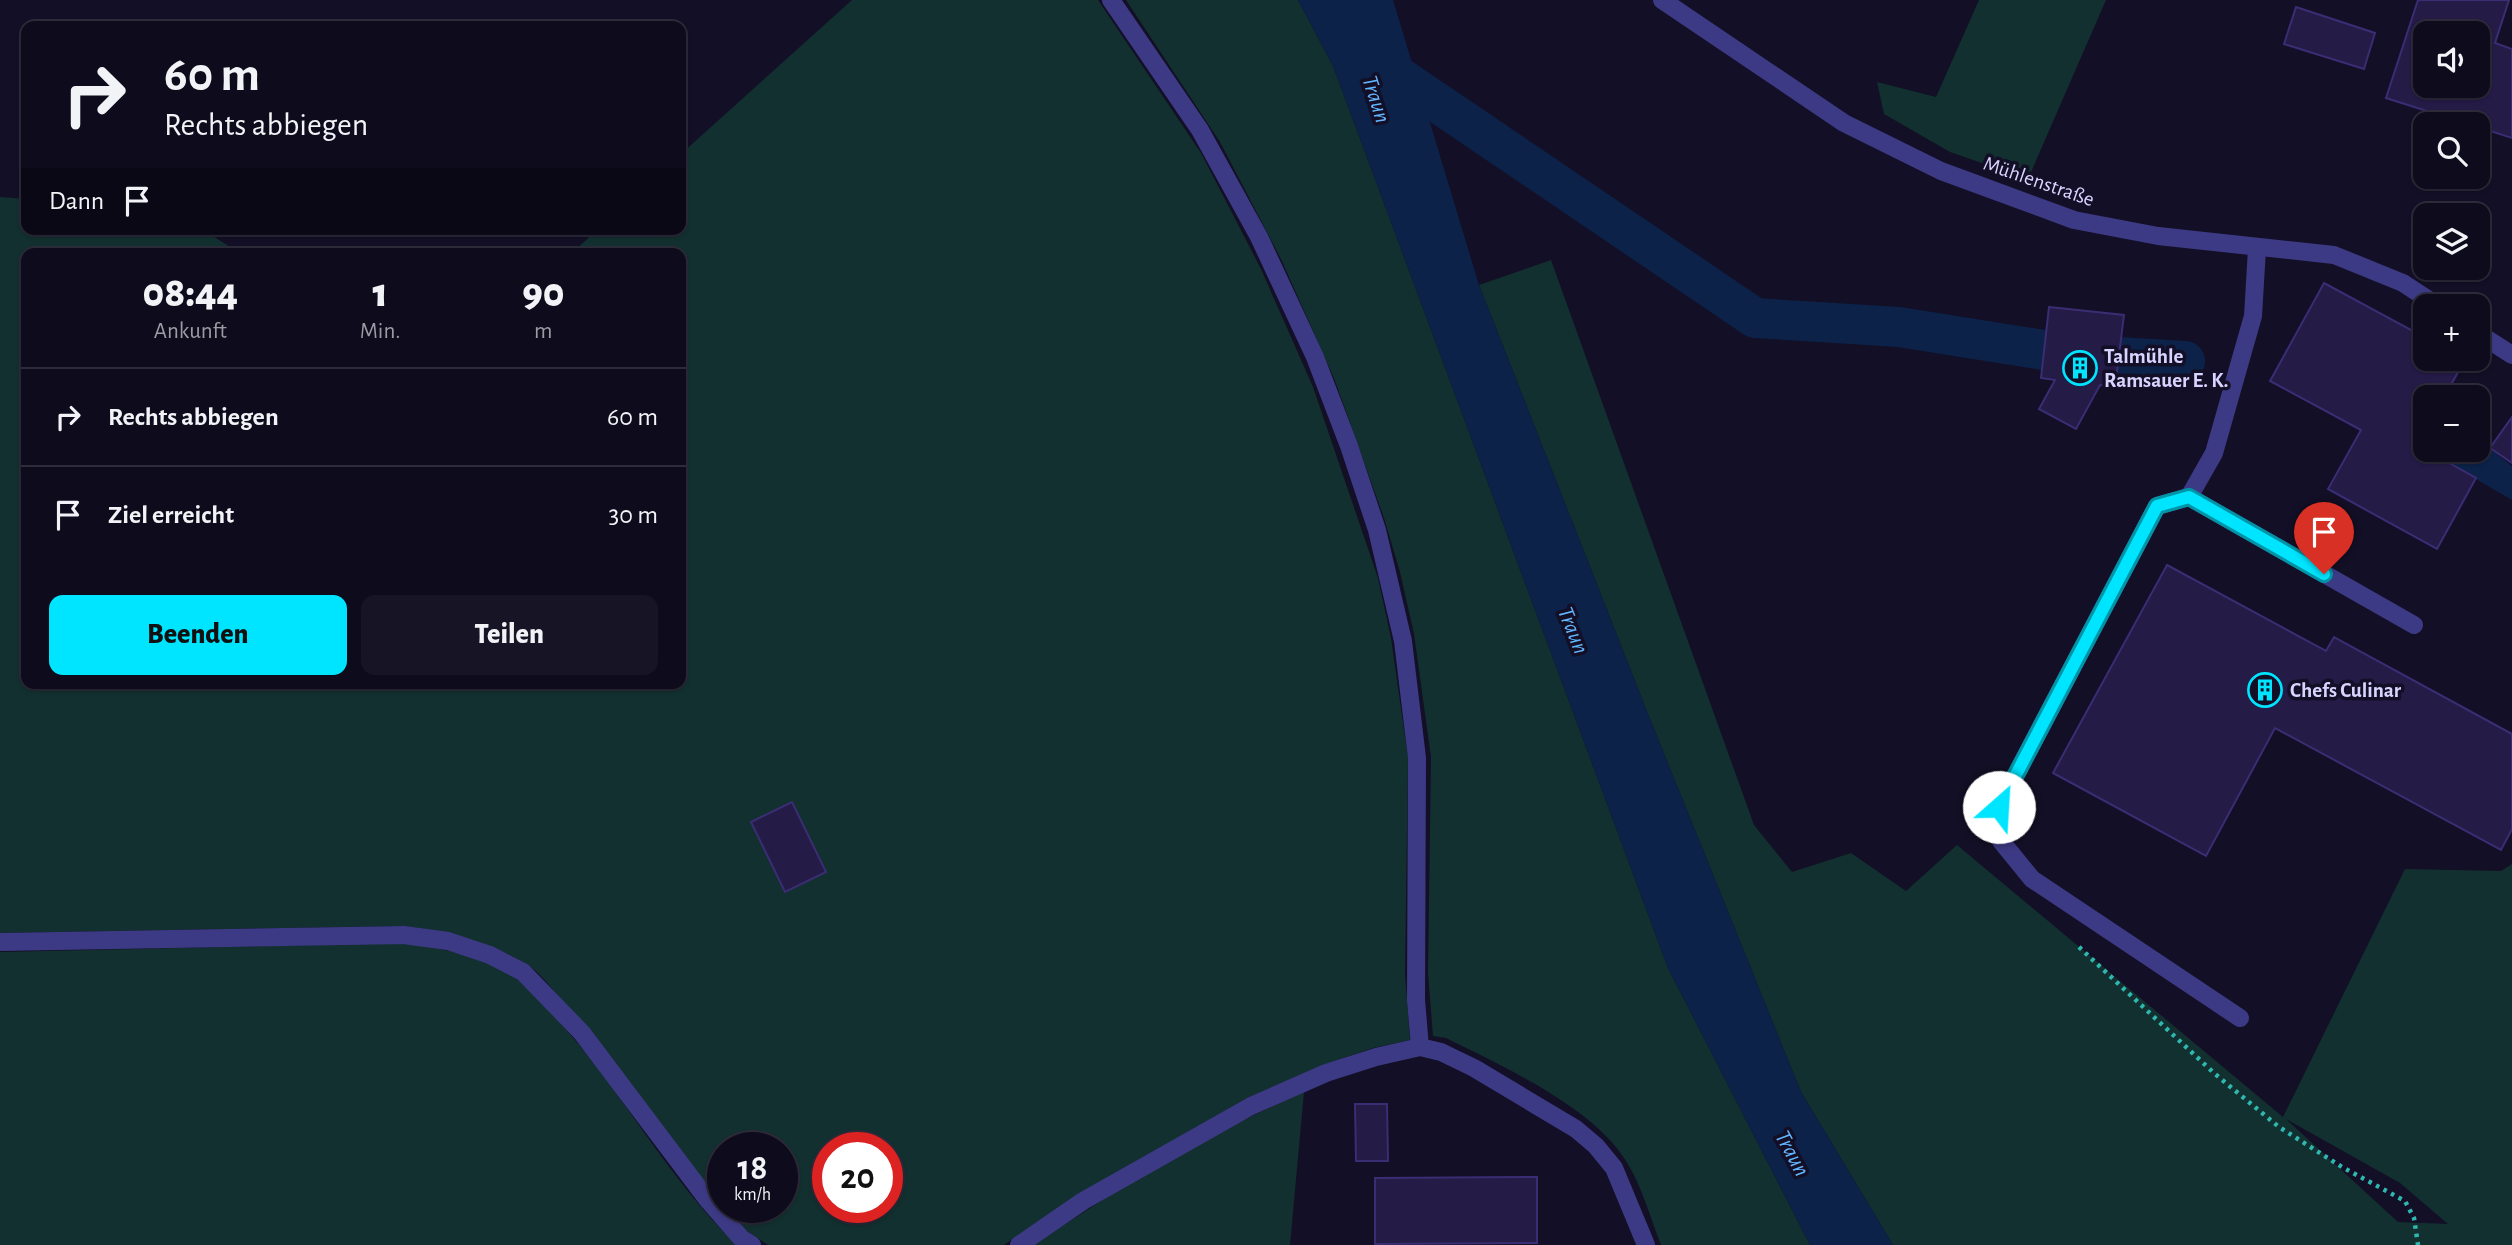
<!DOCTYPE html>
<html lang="de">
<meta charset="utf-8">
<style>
:root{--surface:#0e0b1c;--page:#171425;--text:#f1f3f6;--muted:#9b9ba3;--line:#2e2b3b;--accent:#00e5ff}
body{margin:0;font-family:"Alegreya Sans",sans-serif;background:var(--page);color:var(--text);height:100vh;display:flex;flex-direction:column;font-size:26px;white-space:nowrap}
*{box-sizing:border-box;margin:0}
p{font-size:23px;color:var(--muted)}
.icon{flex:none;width:38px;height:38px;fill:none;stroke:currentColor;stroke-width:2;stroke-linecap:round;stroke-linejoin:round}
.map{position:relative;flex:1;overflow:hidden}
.details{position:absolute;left:21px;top:248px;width:665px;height:441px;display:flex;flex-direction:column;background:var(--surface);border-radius:14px;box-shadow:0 2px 5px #0004,0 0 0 2px var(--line)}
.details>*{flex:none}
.hud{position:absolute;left:21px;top:21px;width:665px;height:214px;border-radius:14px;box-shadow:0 2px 5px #0004,0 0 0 2px var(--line);background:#0e0b1c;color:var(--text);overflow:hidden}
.controls{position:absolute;left:2413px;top:21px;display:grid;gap:14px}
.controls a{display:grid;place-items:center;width:77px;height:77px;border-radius:14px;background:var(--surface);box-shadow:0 2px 5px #0004,0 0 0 2px var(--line);font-size:35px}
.speed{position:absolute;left:707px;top:1132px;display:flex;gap:14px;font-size:35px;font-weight:700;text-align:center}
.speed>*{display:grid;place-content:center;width:91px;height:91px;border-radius:50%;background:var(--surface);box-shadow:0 2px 5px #0004,0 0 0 2px var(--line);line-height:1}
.speed small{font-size:18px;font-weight:400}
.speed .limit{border:10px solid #d22;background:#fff;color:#111}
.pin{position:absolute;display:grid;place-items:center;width:60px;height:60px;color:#fff;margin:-72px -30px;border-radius:50% 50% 50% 0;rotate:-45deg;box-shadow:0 0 7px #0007}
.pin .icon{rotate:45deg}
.me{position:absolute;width:77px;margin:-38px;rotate:26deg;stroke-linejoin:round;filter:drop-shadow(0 0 5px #0008)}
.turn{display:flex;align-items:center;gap:24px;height:147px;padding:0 28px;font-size:32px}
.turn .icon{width:91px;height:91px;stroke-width:2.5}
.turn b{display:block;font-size:49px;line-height:60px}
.then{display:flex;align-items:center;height:66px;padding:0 28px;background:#0003;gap:14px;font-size:26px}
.eta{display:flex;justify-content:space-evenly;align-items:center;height:119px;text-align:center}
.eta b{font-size:42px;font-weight:800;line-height:49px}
.primary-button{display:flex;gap:14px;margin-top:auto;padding:14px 28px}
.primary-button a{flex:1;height:80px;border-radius:14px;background:var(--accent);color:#111;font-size:28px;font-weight:800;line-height:80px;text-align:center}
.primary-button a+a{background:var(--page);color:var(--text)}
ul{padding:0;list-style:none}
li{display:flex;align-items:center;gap:21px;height:98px;padding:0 28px;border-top:2px solid var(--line)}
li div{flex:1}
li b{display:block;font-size:26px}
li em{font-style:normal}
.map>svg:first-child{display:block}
.green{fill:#12302f;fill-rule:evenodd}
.water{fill:#0c2248}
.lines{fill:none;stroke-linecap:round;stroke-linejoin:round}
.canal{stroke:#0c2248;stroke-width:40}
.building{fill:#241b47;stroke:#3b2d73;stroke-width:2;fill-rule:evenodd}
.path{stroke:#2fb8b0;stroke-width:4.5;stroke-dasharray:3.5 5;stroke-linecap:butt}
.service{stroke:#3d3a85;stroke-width:18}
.minor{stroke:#3d3a85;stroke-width:18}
.route-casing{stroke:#0095a6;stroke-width:18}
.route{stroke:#00e5ff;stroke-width:12}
.labels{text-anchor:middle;stroke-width:7;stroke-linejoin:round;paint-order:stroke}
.street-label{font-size:21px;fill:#d9d4ff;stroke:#130f26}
.poi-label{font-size:21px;font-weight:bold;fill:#d9d4ff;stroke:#130f26;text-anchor:start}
.water-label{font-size:23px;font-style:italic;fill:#62b6ff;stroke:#130f26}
</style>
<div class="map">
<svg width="2512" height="1245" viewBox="0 0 2512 1245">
<rect width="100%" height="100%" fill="#130f26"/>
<path class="green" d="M852,0H1098L1201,153L1261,269L1313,387L1378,578L1391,638L1408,758L1405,973L1410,1040L1373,1048L1323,1065L1247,1098L1079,1194L1004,1245H768L747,1231L726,1208H782V1148H723V1204C663,1140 621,1061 560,998C550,987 539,971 526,964C488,941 448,932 404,926L0,933V197L26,199V229H202L241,254H26V684H681V254H571L598,229H681V154ZM828,1148H887V1208H828Z
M1126,0H1298L1333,66L1668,968L1810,1245H1661C1650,1217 1642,1186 1626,1161C1593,1107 1502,1066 1446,1038L1433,1036L1428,973L1431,757L1414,634L1400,572L1384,518L1334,378L1281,259L1220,142Z
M1979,0H2106L2028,179L1950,152L1884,114L1877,82L1936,97Z
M1551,260L1754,825L1792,872L1851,853L1906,891L1957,845L2283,1117L2405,869L2501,871L2512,864V1245H1893L1801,1092L1650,719L1479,285ZM2286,1119L2400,1183L2448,1224L2398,1222Z
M404,943C439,948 491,957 520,981C530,990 540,1001 549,1011C619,1083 664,1176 737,1245H0V952Z
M1304,1092L1290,1245H1034C1118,1188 1211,1132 1304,1092Z"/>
<path class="water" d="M1298,0H1393L1479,285L1650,719L1801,1092L1893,1245H1810L1668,968L1333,66Z
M2425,431L2426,450H2478V440L2512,466V500L2417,445Z"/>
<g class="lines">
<path class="canal" d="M1376,61L1755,318L1899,327L2044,350
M2119,357L2185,361"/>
</g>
<path class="building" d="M2418,0H2509L2495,43L2512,49V138L2478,127V124H2468L2386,98ZM2426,33H2478V86H2426Z
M2296,7L2375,33L2364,69L2284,44Z
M2324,283L2426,338V359L2465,360L2444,397H2426V431L2417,445L2476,478L2437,549L2328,489L2361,430L2270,381Z
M2049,307L2124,315L2115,387L2100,385L2076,429L2039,409L2055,380L2041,378Z
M2512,417V463L2490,448Z
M2167,565L2326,651L2334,637L2512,734V829L2501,850L2275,728L2206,856L2053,773Z
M792,802L826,872L785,892L751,822Z
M1355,1104H1387L1388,1161H1356Z
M1537,1177V1243L1375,1244V1178Z"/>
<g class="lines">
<path class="path" d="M2079,947L2215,1074L2279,1127L2342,1167L2405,1201L2414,1218L2418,1245"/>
<path class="service" d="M2257,249L2253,316L2214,453L2189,497L2414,625
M2189,497L2157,506L1999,807L2001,841L2032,879L2240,1018"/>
<path class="minor" d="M1111,0L1200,130L1259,237L1315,357L1349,446L1377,530L1403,641L1417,758L1416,1000L1420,1047
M1662,0L1844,123L1941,171L2074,220L2158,236L2334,255L2403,283L2438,306
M2478,333L2512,355
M0,942L404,935L448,941L490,955L523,972L582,1033L707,1199L741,1238L752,1245
M1019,1245L1083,1201L1251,1106L1326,1073L1376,1057L1420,1047L1441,1052L1474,1068L1576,1129L1596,1146L1614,1168L1646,1245"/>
</g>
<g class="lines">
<g class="route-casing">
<path id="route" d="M1999,807L2157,506L2189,497L2324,574"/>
</g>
<use href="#route" class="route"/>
</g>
<defs>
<g id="building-ring" transform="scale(1.75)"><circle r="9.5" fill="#130f26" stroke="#00e5ff" stroke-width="1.5"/><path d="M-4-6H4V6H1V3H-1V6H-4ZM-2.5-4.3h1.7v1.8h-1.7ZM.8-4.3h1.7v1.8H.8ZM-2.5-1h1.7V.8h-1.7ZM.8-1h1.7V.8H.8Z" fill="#00e5ff"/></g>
</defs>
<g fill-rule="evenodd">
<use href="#building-ring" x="2080" y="368"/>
<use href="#building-ring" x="2265" y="690"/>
</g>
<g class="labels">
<g class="street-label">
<text transform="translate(2039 181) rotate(19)" y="7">Mühlenstraße</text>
</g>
<g class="poi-label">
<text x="2104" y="363">Talmühle<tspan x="2104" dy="24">Ramsauer E. K.</tspan></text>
<text x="2290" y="697">Chefs Culinar</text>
</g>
<g class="water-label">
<text transform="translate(1377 99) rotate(72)" y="8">Traun</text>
<text transform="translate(1574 630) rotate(68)" y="8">Traun</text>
<text transform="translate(1793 1153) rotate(62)" y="8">Traun</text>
</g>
</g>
</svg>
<div class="controls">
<a><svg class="icon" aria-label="sound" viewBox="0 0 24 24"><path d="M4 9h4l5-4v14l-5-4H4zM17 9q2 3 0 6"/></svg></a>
<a><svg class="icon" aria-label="search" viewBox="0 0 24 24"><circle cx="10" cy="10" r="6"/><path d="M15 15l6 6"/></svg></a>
<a><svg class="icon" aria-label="layers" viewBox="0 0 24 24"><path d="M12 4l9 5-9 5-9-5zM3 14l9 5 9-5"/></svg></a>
<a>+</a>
<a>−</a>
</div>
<div class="speed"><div>18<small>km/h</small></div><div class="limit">20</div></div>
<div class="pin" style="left:2324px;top:574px;background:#d93025"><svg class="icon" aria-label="arrive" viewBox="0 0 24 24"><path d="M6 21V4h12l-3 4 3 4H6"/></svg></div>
<svg class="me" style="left:1999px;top:807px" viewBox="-20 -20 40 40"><circle r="19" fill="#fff"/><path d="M0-13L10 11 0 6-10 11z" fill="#00e5ff"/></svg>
<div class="hud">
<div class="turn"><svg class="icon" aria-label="right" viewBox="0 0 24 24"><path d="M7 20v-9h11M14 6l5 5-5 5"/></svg><div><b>60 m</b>Rechts abbiegen</div></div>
<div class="then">Dann<svg class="icon" aria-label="arrive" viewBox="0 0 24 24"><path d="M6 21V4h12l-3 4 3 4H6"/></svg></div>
</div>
<section class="details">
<div class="eta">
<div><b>08:44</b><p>Ankunft</p></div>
<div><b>1</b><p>Min.</p></div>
<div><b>90</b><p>m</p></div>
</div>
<ul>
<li><svg class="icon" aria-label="right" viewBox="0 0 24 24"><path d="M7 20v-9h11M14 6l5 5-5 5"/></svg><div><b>Rechts abbiegen</b></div><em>60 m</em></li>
<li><svg class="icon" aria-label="arrive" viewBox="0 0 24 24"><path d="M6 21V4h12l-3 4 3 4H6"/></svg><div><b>Ziel erreicht</b></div><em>30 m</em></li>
</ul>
<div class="primary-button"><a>Beenden</a><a>Teilen</a></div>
</section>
</div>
